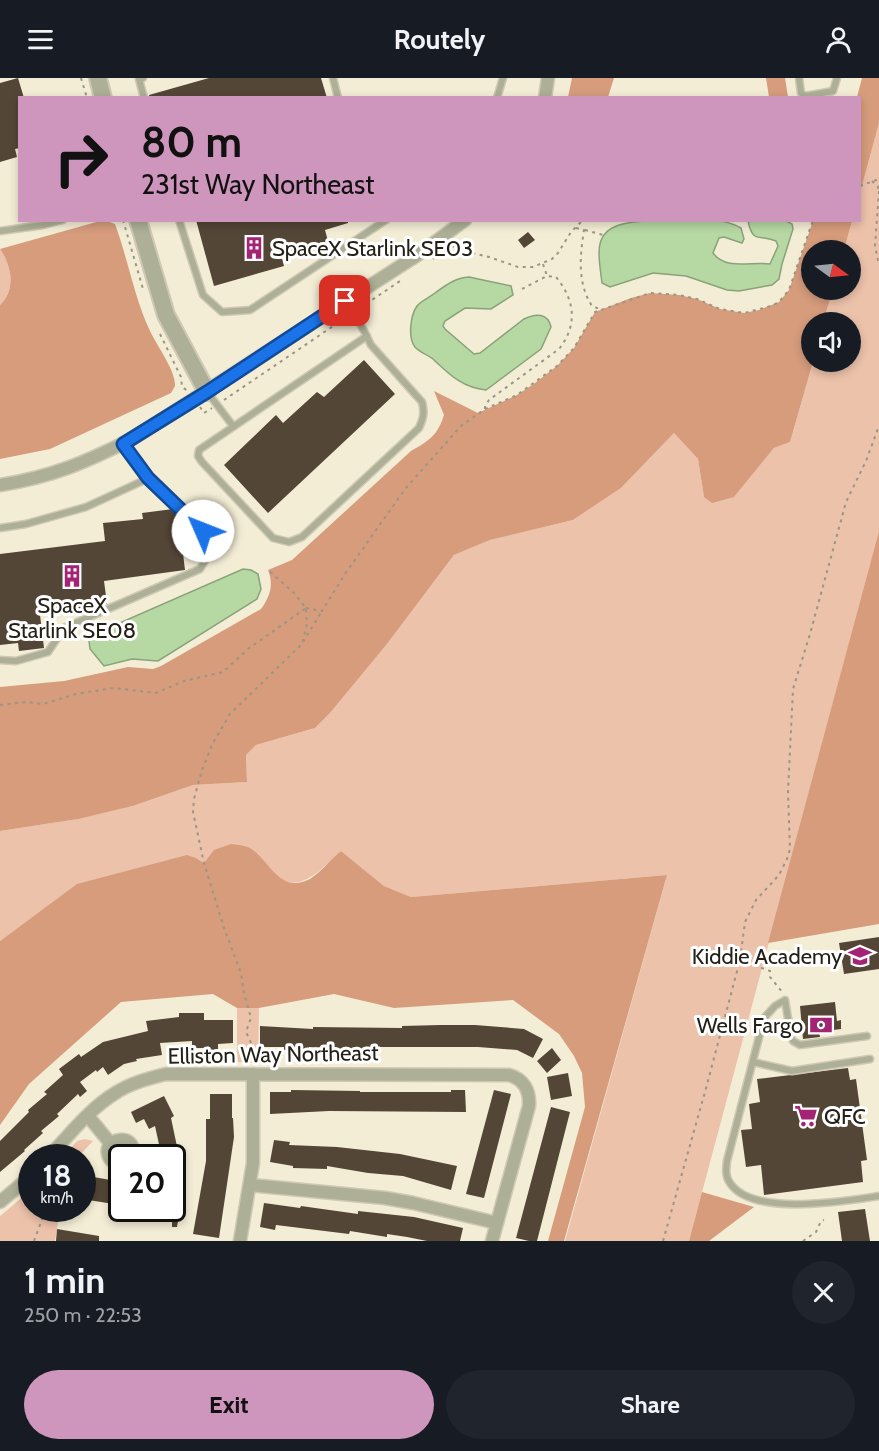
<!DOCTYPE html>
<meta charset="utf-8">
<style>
:root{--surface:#171b24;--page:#20242c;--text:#f1f3f6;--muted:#9ea1a6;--accent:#ce96bc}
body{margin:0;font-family:Cabin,sans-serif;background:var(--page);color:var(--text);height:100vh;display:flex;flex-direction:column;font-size:22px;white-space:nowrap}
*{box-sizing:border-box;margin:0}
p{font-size:20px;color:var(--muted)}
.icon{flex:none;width:33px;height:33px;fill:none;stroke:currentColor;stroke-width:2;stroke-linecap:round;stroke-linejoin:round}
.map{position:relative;height:1163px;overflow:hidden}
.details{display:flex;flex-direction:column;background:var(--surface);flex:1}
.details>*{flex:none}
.hud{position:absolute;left:18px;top:18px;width:843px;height:126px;border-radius:0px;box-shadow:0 3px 9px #0003;background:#ce96bc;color:#111;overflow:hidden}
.needle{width:39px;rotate:105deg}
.tools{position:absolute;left:801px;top:162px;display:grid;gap:12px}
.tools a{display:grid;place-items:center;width:60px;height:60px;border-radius:50%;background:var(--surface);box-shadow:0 3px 9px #0003;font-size:30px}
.speed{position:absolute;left:18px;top:1066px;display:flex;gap:12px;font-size:30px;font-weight:700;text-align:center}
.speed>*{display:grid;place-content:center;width:78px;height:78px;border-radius:50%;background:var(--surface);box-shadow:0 3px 9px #0003;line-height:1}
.speed small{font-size:15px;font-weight:400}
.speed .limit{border:3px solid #111;border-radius:9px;background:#fff;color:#111}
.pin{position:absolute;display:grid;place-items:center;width:51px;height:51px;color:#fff;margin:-26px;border-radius:12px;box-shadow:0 3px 9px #0006}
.me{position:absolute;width:66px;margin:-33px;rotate:314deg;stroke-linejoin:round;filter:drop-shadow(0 0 4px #0008)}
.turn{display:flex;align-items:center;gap:21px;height:126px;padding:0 24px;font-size:27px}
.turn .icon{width:78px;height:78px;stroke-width:2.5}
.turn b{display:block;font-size:42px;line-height:51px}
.round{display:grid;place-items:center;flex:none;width:63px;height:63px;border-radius:32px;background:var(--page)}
.head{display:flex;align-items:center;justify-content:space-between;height:102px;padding:0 24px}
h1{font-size:36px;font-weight:700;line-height:45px}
.cta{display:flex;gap:12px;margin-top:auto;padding:12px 24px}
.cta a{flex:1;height:69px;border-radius:36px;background:var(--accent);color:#111;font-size:24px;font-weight:700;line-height:69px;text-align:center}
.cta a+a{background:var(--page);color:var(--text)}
header{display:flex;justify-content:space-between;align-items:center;height:78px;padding:0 24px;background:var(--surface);font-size:27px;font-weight:700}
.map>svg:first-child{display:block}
.green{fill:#ecc2aa}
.forest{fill:#d69c7c}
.water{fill:#b6d9a3;stroke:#8aa279;stroke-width:1.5}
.building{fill:#544637}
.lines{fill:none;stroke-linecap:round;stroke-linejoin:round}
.service-casing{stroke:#cec8b4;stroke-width:9}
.minor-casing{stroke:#cec8b4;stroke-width:15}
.tertiary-casing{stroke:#cec8b4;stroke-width:20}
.path{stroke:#9a9584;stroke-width:2;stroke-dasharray:3 4.5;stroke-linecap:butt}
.service{stroke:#adb096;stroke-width:6}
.minor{stroke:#adb096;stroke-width:12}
.tertiary{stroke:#adb096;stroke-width:16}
.route-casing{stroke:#114b97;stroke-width:15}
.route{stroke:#1a73e8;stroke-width:10}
.labels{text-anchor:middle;stroke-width:6;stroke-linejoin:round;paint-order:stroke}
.poi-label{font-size:22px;fill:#222017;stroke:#fff;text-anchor:start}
.street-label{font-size:22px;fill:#222017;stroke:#fff}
</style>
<header><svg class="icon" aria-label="menu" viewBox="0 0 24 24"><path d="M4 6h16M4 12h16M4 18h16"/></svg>Routely<svg class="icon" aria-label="person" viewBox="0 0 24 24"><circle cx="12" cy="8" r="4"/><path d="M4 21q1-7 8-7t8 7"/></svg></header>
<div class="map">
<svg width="879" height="1163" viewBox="0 0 879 1163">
<rect width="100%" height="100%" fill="#f4edd6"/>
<path class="green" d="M879,45V453L689,1163H565L667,797L411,819L384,808L341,773C325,787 301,817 278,799C268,792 260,780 252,772L204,785L196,780L78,806L0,863V753L77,741L133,728L193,707L247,704L246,677L256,667L315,650L330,635L387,566L454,477L490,462L573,442L621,410L674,355L698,381L704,419H734L774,370L790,364L813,284H850V244H823L833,212H850V172H844L852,143L860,142V115Z
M0,171C12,188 16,211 0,227Z
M237,930H259L258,985L237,984Z
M85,1061L93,1063L77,1080H62L77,1063Z
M31,1112L32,1131H60L55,1163H0V1138Z"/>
<path class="forest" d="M572,0H614L608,19H568Z
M766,0H785L788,19H769Z
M862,0H879V45L860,115V20L857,19Z
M100,143H107L115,146C128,181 134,219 150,253C157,268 176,293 175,308L171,315L50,371L0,381V227C16,212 12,188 0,171Z
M813,143H852L844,172H812V212H833L823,244H812L813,284L790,364L774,370L734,419L712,425L704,419L698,381L674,355L621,410L573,442L490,462L454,477L387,566L330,635L315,650L256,667L246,677L247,704L193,707L133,728L78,741L0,753V609L64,603L128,589L153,591L161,588L261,531C270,518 274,507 268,492L292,482L411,373C430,362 437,358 444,337L434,313L478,335L517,317L535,305L557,288L574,270L595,234L631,220L650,215L679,217L697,221L720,231L744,235L759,232L779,224L789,212Z
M879,453V846L768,865Z
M231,766C238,767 246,767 253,772C271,786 281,816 310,801C321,794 331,781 341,773L384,808L411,819L667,797L564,1163H548L585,1029L582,995L574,978L559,956L513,922L394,930L334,916L259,930H237L213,916L121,924L29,1006L0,1047V863L77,806L187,777L196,780L204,785L214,772Z
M702,1114L754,1129L709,1163H689Z"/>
<path class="water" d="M658,142C684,142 718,137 741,150L744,161L742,165L724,159L719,160L713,175C726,193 752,183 770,186L778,168L776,163C758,156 753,166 748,143H786L792,146L793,151L782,186L779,201L772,207L739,213L727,212L686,198L653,195L610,209L602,205C601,195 597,175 600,166C605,142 638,144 658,142Z
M469,199L511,208L513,217L491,231L465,230L445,243L443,248L445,251L474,276L480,275L524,241C536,235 548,235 551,249L541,271L486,312C463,310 450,297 434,282C429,277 420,275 415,269C408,260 410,238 417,228C421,223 430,219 435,215C446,207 455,200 469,199Z
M243,491L251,492L258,496L261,511L257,521L158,583L132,581L104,588L90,571L89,563L92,557Z"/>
<path class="building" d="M18,0L24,20H20V70L15,71L17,79L0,84V5Z
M209,0H321L327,20H150L149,17Z
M196,142H348V145L325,152L328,163L281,177L284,188L214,208Z
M528,154L535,162L524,170L518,162Z
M364,282L395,316L268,435L224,387L276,337L283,345L317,314L324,319Z
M173,431L195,453L182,467L185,492L104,503L107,526L96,530L40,537L44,570L19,573L18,565L0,567V476L105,463L103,445L143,441L142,435Z
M879,859V891L844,896L839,865Z
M835,924L837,943L841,942V951L819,954L820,959L803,961L800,928Z
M179,935H204V942H233V965L218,966V977H208V970H192V963L160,965L162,977L136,981L137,983L124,986L108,997L103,989L97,994L96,992L80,1004L87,1013L80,1019L78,1016L57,1036L59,1038L41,1053L43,1055L24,1072L25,1073L0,1094V1063L29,1034L28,1032L47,1016L44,1014L63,997L59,991L79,976L81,979L103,964L148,953L146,943L179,939Z
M440,947H475L524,951L543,961L533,980L517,972L478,969H379V972L348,973V971L309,969V973L284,972V969H260V948L313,951V949L402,950V948Z
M552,970L561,982L547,995L537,983Z
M848,990L850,1002L856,1001L867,1082L861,1083L863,1104L764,1117L761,1087L746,1089L741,1052L752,1051L749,1026L760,1024L757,1001Z
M568,995L572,1018L551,1022L547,999Z
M291,1012L360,1013V1014H451V1012H465L466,1034L329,1033L270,1036V1014H291Z
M494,1012L511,1016L484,1120L466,1116Z
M210,1016H232V1040H233L234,1059L219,1160L193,1156L206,1083V1041H210Z
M164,1018L174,1038L171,1040L183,1097H186L177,1149H172V1108L179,1080H162L155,1048L149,1051L144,1041L136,1045L131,1034Z
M551,1029L570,1034L537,1163H529L516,1160Z
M274,1062L290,1064L289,1067L337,1069L400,1076L457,1088L451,1112L403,1098L368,1095L327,1088V1091L293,1090V1088L270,1084Z
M82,1097L122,1104L120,1127L82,1121Z
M264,1125L300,1130L301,1128L358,1136V1133L414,1139L463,1150L460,1163H427L407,1159L387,1156V1159L350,1153L349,1156L276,1147L275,1152L260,1149Z
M865,1131L870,1163H842L838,1134Z
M57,1151L99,1158V1163H56Z"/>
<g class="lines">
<g class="service-casing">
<path id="service" d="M143,0L139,1L144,20
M333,0L338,20
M799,0L801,15L806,18L833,13L837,0
M497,20L503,0
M179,142L203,217L222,234L250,232L386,142
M0,153L43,147L63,142
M346,224C356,237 364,252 371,267L422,324C425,335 423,341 419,350L302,459L289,464L273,460L202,384L198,378L199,372L367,258
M208,315L233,348
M0,450L26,446L86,429L149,400L123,366
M0,582L16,583L48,574L64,550L200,491L209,476L203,453L149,400
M867,958L800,967L793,963L791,959L785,922L775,928L764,940L727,1083C726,1091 725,1098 730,1105C752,1139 845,1123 879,1118
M753,984L792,993L870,981"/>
</g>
<g class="minor-casing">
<path id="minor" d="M545,20L548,0
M0,407C52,399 86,384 132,361L416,178L465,142
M88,1038L111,1066
M48,1080C69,1057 90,1030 117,1014C131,1005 149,1000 166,996L509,997C524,1001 530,1013 529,1028L492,1163
M122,1087C116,1086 112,1085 109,1079C100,1059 140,1053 132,1080
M250,1107L385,1120L413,1125L497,1145
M0,1124L32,1097
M240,1163L253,1085V996"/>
</g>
<g class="tertiary-casing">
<path id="tertiary" d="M98,0L103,20
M138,142L166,237L207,314"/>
</g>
<path class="path" d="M81,0L87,20
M872,103L878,109L879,112
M860,108L879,101
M879,113L875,168L879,187
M123,142L143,211
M576,150L584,152C580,177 577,205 592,228L602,232
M585,152L603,157
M452,167L456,171L489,179L518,189H533L552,181L558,175L571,154L583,142
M433,181L452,167
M543,186L547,198
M360,230L403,201
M160,256L181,299L182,309L188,313
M224,322L348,238
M200,329L204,335L212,330
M485,331V328L489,322L559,271C578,247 575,222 556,199L547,198L520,212
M306,530L322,533L345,496L405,411L461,348L485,331L517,317L557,288L574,270L595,234L650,215L679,217L697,221L720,231L744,235L771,228L779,224L789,212L813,142
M303,564L322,533
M0,627L27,624L43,626L76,616L114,610L156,615L184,603L223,594L248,571L306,530
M740,882L770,893V899L783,915
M247,986L253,969L246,954L251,940L244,915L241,895L224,850L204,785L193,734L194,721L202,692L212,667L230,636L302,566L307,546L306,530L293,514L268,492
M34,1163L46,1131
M663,1163L705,1014L740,882L745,844L756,822L779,797L787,781L790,771L788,714L793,611L810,556L846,424L866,383L879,348
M803,1163L816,1154L821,1143L824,1142"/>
<use href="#service" class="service"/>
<use href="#minor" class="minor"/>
<use href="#tertiary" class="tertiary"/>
</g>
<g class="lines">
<g class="route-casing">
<path id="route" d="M203,453L148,400L123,366L207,314L345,223"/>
</g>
<use href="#route" class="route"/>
</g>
<defs>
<g id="building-bare" transform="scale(1.8)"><path d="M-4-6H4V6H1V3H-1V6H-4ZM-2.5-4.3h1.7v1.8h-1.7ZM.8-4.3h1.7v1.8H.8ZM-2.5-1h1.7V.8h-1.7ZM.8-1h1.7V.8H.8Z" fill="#a32475" stroke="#fff" stroke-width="2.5" paint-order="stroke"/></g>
<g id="school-bare" transform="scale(1.8)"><path d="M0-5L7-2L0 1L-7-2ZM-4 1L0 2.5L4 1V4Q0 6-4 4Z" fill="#a32475" stroke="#fff" stroke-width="2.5" paint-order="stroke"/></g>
<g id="bank-bare" transform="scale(1.8)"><path d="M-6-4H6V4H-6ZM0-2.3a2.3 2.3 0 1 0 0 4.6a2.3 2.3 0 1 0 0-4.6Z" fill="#a32475" stroke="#fff" stroke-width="2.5" paint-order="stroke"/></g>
<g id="supermarket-bare" transform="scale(1.8)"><path d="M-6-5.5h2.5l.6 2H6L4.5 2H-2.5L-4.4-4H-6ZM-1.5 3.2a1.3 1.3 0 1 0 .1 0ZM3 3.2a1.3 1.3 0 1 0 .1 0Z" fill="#a32475" stroke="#fff" stroke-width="2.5" paint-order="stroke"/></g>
</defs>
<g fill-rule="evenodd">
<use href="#building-bare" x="254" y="170"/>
<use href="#building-bare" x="72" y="498"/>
<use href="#school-bare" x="860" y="878"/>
<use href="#bank-bare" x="821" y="947"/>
<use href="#supermarket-bare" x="806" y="1038"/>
</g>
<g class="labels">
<g class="poi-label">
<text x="272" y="178">SpaceX Starlink SE03</text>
<text x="72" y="535" text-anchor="middle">SpaceX<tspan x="72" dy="25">Starlink SE08</tspan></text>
<text x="842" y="886" text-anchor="end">Kiddie Academy</text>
<text x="803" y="955" text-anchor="end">Wells Fargo</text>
<text x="824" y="1046">QFC</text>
</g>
<g class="street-label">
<text transform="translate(273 976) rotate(-1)" y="8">Elliston Way Northeast</text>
</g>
</g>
</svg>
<div class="tools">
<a><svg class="needle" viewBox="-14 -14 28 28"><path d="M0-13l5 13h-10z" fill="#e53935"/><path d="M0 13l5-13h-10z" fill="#9ea1a6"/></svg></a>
<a><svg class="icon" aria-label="sound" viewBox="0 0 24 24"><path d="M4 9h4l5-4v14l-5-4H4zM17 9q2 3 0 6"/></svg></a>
</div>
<div class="speed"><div>18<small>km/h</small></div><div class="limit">20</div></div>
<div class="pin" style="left:345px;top:223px;background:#d93025"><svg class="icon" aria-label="arrive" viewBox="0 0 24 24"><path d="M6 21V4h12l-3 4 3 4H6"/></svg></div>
<svg class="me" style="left:203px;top:453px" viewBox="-20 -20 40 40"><circle r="19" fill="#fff"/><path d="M0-13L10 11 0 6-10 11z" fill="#1a73e8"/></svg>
<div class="hud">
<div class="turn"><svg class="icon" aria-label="right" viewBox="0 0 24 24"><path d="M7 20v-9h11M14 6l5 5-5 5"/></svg><div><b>80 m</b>231st Way Northeast</div></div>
</div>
</div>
<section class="details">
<div class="head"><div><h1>1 min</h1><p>250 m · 22:53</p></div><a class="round"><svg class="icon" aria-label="close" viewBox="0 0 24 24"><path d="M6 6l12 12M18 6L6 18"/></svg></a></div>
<div class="cta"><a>Exit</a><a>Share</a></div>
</section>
